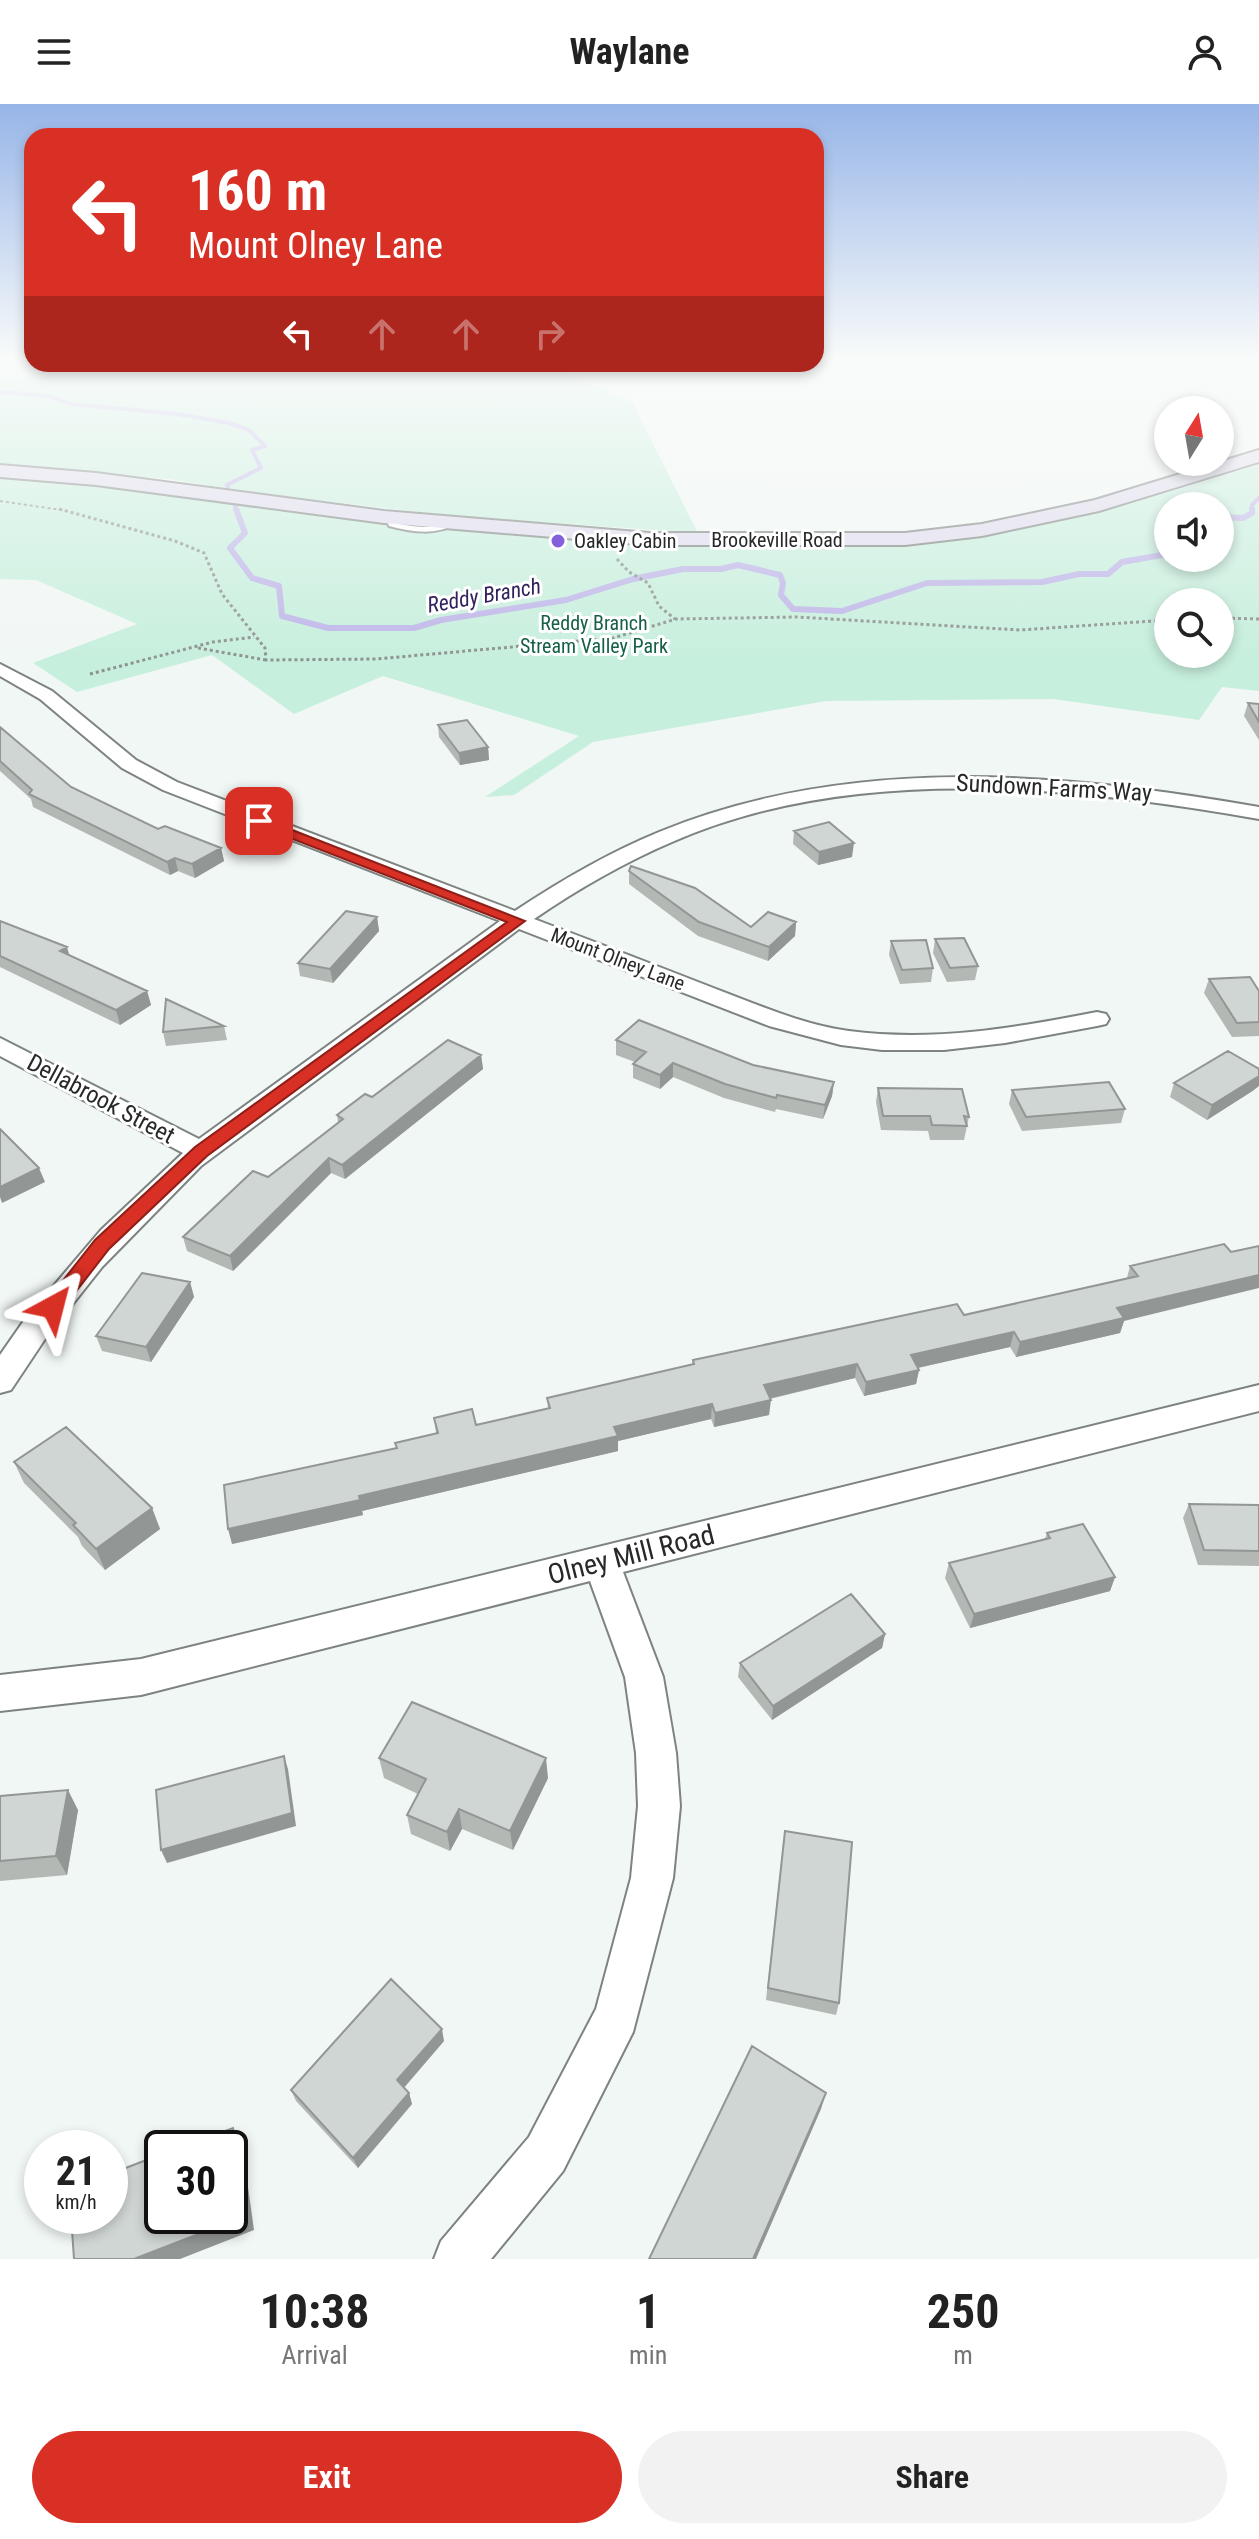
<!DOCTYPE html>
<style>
:root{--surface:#fff;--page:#f2f2f2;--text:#222;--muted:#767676;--accent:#d93025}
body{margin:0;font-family:"Roboto Condensed",sans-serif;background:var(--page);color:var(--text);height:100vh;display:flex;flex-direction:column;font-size:30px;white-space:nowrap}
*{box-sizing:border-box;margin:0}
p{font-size:26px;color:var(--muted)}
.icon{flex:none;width:44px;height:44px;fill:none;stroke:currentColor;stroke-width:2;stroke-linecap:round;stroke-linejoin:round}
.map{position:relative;height:2155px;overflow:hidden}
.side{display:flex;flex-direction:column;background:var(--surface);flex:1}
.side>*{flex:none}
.top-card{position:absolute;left:24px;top:24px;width:800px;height:244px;border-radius:24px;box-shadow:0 4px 12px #0003;background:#d93025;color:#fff;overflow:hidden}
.needle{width:52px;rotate:11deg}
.fabs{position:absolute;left:1154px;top:292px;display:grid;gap:16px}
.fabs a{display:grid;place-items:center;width:80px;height:80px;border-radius:50%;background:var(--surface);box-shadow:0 4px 12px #0003;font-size:40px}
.speed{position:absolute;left:24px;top:2026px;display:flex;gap:16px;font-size:40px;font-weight:700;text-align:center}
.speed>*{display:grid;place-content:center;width:104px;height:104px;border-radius:50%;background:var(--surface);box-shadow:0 4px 12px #0003;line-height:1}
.speed small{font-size:20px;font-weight:400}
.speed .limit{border:4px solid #111;border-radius:12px;background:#fff;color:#111}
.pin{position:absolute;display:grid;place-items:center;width:68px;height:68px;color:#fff;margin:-34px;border-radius:16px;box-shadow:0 4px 12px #0006}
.me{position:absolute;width:88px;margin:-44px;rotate:38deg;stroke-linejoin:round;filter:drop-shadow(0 0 6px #0008)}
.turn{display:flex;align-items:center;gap:28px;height:168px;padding:0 32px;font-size:36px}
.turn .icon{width:104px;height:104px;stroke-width:2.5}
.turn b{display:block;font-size:56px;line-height:68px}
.lanes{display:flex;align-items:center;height:76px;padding:0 32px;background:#0003;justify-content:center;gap:40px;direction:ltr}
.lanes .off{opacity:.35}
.eta{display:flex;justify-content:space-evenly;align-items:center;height:136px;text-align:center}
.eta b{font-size:48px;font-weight:700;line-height:56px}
.action{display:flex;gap:16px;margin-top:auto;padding:16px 32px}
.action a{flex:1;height:92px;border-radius:48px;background:var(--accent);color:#fff;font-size:32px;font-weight:700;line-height:92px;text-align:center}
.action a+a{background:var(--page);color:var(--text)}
header{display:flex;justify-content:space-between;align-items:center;height:104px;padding:0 32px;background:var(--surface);font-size:36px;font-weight:700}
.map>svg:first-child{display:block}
.green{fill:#c7efdd;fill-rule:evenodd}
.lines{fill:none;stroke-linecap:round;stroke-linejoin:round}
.stream-far1{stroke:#bfb6e8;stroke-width:4}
.stream{stroke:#bfb6e8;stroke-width:6}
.lane-casing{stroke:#7d8380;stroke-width:4}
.street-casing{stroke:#7d8380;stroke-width:4}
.secondary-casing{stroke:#7d8380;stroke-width:4}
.path-far1{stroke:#8e9391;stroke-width:2;stroke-dasharray:3 3;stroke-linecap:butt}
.path{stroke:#8e9391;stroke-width:3;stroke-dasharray:3 3;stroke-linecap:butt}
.lane{fill:#fff;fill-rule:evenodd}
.street{fill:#fff;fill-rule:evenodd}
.secondary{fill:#dfdbee;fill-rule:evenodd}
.wall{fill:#b3b8b5}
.shaded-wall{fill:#929694}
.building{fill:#d0d6d3;stroke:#929694;stroke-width:2}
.route{fill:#d93025;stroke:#8d1f18;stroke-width:2}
.poi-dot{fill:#8361db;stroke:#fff;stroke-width:3}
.labels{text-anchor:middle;stroke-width:6;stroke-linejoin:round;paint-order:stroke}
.far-street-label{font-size:20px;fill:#262928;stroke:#fff}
.far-poi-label{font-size:20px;fill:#262928;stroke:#fff;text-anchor:start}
.far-park-label{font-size:20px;fill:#166048;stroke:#fff}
.far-water-label{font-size:22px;font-style:italic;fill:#33225d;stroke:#fff}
.street-label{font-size:24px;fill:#262928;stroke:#fff}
.near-street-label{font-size:28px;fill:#262928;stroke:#fff}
</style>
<header><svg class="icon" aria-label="menu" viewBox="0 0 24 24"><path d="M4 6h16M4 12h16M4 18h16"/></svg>Waylane<svg class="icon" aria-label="person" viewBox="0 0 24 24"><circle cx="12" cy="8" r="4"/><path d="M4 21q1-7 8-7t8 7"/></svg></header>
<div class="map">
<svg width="1259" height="2155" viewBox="0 0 1259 2155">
<rect width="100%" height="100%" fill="#f1f7f4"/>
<path class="green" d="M0,254H32V260H525L581,276L632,298L698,429L455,412L261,390L169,375L0,361Z
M1259,361V587L1222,583L1199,616L1054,595L826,597L593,638L514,691L485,693L579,632L383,572L294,610L212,551L77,588L33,559L137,520L36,476L0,475V366L297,404L629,430L977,432L1125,401ZM1168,402H1220V454H1168ZM1168,498H1220V550H1168Z"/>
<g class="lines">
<path class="stream-far1" d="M0,288L49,292L71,300L177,310L229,319L249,326L265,342L252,346L261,364L227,381L237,407
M1252,407V401L1259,394"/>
<path class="stream" d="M236,405L245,429L230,444L252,474L279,482L282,512L328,524H414L441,516L566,496L633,475L683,465H721L738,461L780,471L783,479L781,491L793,505L842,507L927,479L1042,478L1079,470H1108L1122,458L1168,450
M1220,413L1243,414L1252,409V405
M1168,418L1163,428L1164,439L1168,441"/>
<g class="lane-casing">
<path id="lane" d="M389,411L395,419C416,424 433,425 453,417L457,419C436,432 412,428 389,422L385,413Z"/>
</g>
<g class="street-casing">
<path id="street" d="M0,560L52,587L136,656L177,678L515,807C560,777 608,749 659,728C849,650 1061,668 1259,703V715C1072,682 851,659 672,738C623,759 578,785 534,815C595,838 655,861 716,885C759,901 803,921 849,927C933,938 1015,924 1097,908L1106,910L1109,915L1106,920L1097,922L1005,939L944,946H882L841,941L769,922L519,825L201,1062L102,1163L45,1235L11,1286L0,1289V1251L23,1218L101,1126L183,1049L0,952V934L199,1035L500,817L163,686L122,664L40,595L0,572Z
M1259,1281V1307L623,1468L663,1573L676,1649L680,1702L673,1774L633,1928L563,2067L491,2155H434L441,2137L529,2033L596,1905L631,1774L638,1702L636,1649L625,1573L590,1477L141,1591L0,1607V1571L141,1555Z"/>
</g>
<g class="secondary-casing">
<path id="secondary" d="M1259,346V358L1099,407L982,432L905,441H650L384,419L96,381L0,373V361L96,369L384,407L650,429H905L982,420L1095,396Z"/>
</g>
<path class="path-far1" d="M0,397L68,407"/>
<path class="path" d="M59,405L175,437L204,449L222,490L265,544L266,556L376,555L613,534L676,515L797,513L1020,526L1168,516
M617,455L629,468L648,479L659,502L675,515
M1220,514L1259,515
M198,544L266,556
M90,570L213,538L254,533"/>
<use href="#lane" class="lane"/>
<use href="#street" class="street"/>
<use href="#secondary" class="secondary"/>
</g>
<path class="wall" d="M1248,599L1259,600V636L1244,612Z
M438,621L488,643L489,656L460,661L439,633Z
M0,623L71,683L158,725L221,744L224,757L195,774L178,767L170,771L33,703L31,695L0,667Z
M794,727L852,753L818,761L793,740Z
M629,767L751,823L796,818L795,832L768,857L698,832L629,780Z
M377,813L379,827L333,879L300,872L298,859Z
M0,817L69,851L147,887L151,901L120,921L0,863Z
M935,835L978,862L975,876L947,878L933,849Z
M891,837L933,864L931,878L900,880L889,851Z
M1209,875L1259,887V932L1232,933L1204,889Z
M224,922L227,936L166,942L163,928Z
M616,936L834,978L832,992L823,1015L776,1005L775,1008L724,994L673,973L660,985L633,974V960L635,958L616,951Z
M481,951L483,965L345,1075L331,1069L233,1167L187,1147L183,1133L268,1073L338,1019L337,1011L372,993Z
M1174,979L1254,986L1207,1016L1170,993Z
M878,984L969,1013L964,1036H930L928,1027L881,1026L876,998Z
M1012,986L1125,1005L1121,1019L1022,1027L1009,1000Z
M1224,1140L1124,1217L1120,1229L1016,1253L1010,1243L918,1264L919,1266L916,1280L864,1292L855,1274L770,1295L769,1311L714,1323L711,1315L618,1337V1347L362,1407L363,1411L232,1440L397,1344L436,1329L434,1314L476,1321L548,1305L547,1294L692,1261L693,1256L964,1211L1127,1174L1130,1162Z
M190,1178L194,1193L151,1258L102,1247L96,1232Z
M14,1358L152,1404L160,1425L105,1466L82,1442L78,1433L24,1379Z
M1189,1400L1259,1401V1462L1198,1461L1183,1414Z
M1047,1429L1115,1473L1110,1487L970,1524L945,1474L949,1459L1045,1435Z
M885,1530L882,1544L772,1616L738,1573L740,1559Z
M379,1654L548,1674L513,1746L462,1725L450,1747L411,1730L407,1711L418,1690L384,1674Z
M0,1692L78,1706L67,1771L0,1777Z
M783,1740L839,1899L836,1911L766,1896Z
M444,1937L404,1984L409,1989L412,2000L358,2064L296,1997L291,1986Z"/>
<path class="shaded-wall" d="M488,643L489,656L460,661L459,649Z
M854,739L852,753L818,761L819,748Z
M221,744L224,757L195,774L192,760Z
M175,754L178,767L170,771L167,758Z
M377,813L379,827L333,879L330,865Z
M796,818L795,832L768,857L769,843Z
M67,843L71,857L60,847Z
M147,887L151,901L120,921L116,906Z
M481,951L483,965L345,1075L342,1061Z
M673,959V973L660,985V971Z
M1259,972V982L1254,986L1207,1016L1212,1001Z
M834,978L832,992L823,1015L825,1001Z
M329,1054L331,1069L233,1167L230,1152Z
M39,1064L45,1078L2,1099L0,1093V1083Z
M1259,1171V1184L1124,1217L1120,1229L1016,1253L1020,1238L1117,1204Z
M190,1178L194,1193L151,1258L146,1243Z
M1014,1228L1010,1243L908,1266L911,1251Z
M857,1260L855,1274L763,1296L764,1281Z
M919,1266L916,1280L864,1292L866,1278Z
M771,1296L769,1311L714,1323L715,1309Z
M712,1300L711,1315L618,1337V1347L362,1407L359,1392L614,1323Z
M360,1396L363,1411L232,1440L228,1425Z
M152,1404L160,1425L105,1466L96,1445Z
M1115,1473L1110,1487L970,1524L974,1510Z
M885,1530L882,1544L772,1616L773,1602Z
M284,1652L288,1665L296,1722L167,1759L161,1746Z
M546,1654L548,1674L513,1746L510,1727Z
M68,1686L78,1706L67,1771L56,1752Z
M459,1705L462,1725L450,1747L447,1728Z
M442,1925L444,1937L400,1988L397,1976Z
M409,1989L412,2000L358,2064L353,2054Z
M826,1989L821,2005L756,2155H753Z
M233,2024L242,2040L254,2126L180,2155H134Z"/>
<path class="building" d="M1248,599L1259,600V618Z
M467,616L488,643L459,649L438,621Z
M0,623L71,683L158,725L165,722L221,744L192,760L175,754L167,758L29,690L32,686L0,657Z
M829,718L854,739L819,748L794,727Z
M631,762L695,784L751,823L768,808L796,818L769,843L699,818L629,767Z
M346,807L377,813L330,865L298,859Z
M0,817L67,843L60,847L147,887L116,906L0,852Z
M964,834L978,862L950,864L935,835Z
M926,836L933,864L902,866L891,837Z
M1250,873L1259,887V918L1237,919L1209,875Z
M166,895L224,922L163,928Z
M639,916L753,961L834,978L825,1001L777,991L776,994L725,980L673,959L660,971L633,960L646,948L616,936Z
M448,936L481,951L342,1061L329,1054L230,1152L183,1133L253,1067L268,1073L343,1015L337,1011L365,990L372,993Z
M1228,947L1259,965V972L1212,1001L1174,979Z
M1109,978L1125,1005L1026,1013L1012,986Z
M878,984L962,985L969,1013L964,1012L967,1022L932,1021L930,1012H883Z
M0,1025L39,1064L0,1083Z
M1224,1140L1231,1148L1259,1142V1171L1117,1204L1124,1214L1020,1238L1014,1228L911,1251L919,1266L866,1278L857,1260L764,1281L771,1296L715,1309L712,1300L614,1323L618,1332L359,1392L360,1396L228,1425L224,1381L397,1344L395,1339L438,1329L434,1314L472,1305L476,1321L550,1304L547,1294L694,1260L693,1256L957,1200L964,1211L1138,1172L1130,1162Z
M142,1169L190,1178L146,1243L96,1232Z
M66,1323L152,1404L96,1445L73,1421L76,1419L14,1358Z
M1189,1400L1259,1401V1447L1204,1446Z
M1083,1420L1115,1473L974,1510L949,1459L1050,1434L1047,1429Z
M851,1490L885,1530L773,1602L740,1559Z
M412,1598L546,1654L510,1727L459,1705L447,1728L407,1711L426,1675L379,1654Z
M284,1652L292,1709L161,1746L156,1686Z
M68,1686L56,1752L0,1757V1692Z
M785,1727L852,1738L839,1899L768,1884Z
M391,1875L442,1925L397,1976L409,1989L353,2054L291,1986Z
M752,1942L826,1989L753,2155H649Z
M233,2024L245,2112L134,2155H74L71,2112H110V2070L162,2050V2112H230V2044H179Z"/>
<linearGradient id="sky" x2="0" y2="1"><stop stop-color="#97b5e8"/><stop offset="0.46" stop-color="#f9fbfa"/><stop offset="1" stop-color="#f9fbfa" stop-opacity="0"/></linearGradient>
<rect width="1259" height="556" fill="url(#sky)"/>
<path class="route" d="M259,713L525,817L207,1052L109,1145L60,1208H46L43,1203L46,1198L95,1136L195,1043L507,818L254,720L253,717Z"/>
<circle class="poi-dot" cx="558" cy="437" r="8"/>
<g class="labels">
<g class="far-street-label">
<text x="777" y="443">Brookeville Road</text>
<text transform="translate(618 855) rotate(21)" y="7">Mount Olney Lane</text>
</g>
<g class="far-poi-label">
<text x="574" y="444">Oakley Cabin</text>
</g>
<g class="far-park-label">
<text x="594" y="526">Reddy Branch<tspan x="594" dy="23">Stream Valley Park</tspan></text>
</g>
<g class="far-water-label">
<text transform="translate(484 491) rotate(-10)" y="8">Reddy Branch</text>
</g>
<g class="street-label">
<text transform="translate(1054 684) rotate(3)" y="8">Sundown Farms Way</text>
<text transform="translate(101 995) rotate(28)" y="8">Dellabrook Street</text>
</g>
<g class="near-street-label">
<text transform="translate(631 1450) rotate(-14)" y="10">Olney Mill Road</text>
</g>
</g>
</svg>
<div class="fabs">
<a><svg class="needle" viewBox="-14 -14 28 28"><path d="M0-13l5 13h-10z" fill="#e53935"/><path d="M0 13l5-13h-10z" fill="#767676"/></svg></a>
<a><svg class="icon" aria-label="sound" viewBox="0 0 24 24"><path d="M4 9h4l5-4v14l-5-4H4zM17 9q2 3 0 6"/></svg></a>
<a><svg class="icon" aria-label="search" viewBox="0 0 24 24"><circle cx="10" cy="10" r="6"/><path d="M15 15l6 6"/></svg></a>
</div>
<div class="speed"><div>21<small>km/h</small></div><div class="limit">30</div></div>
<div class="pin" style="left:259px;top:717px;background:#d93025"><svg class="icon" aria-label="arrive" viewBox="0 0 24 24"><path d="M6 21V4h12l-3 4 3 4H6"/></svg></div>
<svg class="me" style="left:53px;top:1203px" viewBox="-20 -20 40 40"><path d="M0-17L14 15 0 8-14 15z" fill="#d93025" stroke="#fff" stroke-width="4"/></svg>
<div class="top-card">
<div class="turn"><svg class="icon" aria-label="left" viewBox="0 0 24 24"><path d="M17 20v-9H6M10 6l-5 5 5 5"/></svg><div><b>160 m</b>Mount Olney Lane</div></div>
<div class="lanes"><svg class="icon" aria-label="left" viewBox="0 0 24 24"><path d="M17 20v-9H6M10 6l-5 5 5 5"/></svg><svg class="icon off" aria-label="ahead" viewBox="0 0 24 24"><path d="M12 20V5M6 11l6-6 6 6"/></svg><svg class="icon off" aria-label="ahead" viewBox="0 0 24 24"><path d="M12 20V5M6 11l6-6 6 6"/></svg><svg class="icon off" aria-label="right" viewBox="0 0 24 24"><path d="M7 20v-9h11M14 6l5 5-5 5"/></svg></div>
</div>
</div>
<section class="side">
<div class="eta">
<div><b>10:38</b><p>Arrival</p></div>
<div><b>1</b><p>min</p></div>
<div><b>250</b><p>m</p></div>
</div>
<div class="action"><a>Exit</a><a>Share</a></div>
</section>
